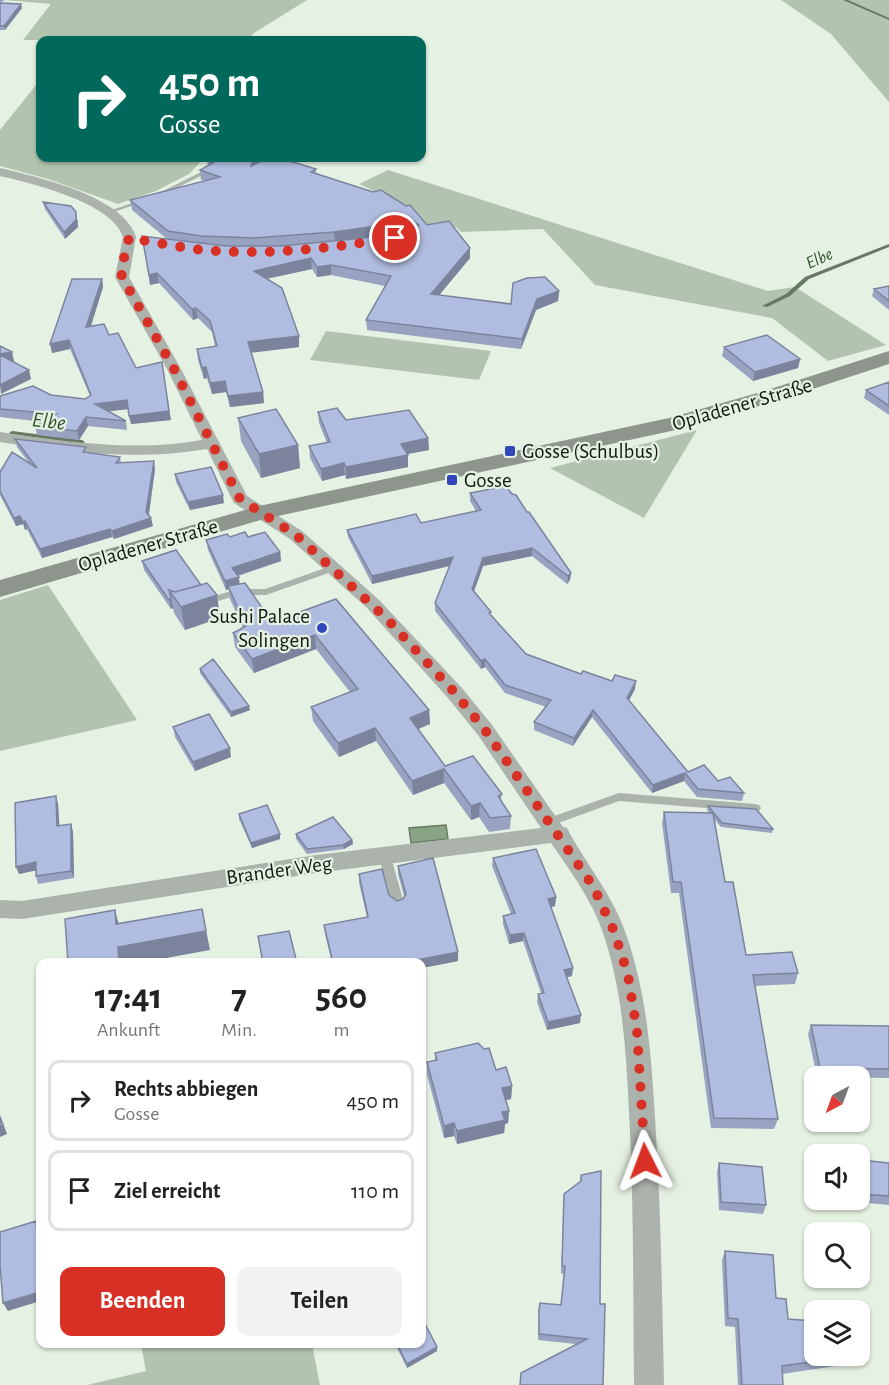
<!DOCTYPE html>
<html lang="de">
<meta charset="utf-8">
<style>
:root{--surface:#fff;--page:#f2f2f2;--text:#222;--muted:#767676;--line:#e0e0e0;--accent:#d93025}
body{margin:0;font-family:"Alegreya Sans",sans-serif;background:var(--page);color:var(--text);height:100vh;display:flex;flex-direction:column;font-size:22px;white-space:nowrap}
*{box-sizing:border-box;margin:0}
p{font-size:20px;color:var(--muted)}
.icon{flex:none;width:33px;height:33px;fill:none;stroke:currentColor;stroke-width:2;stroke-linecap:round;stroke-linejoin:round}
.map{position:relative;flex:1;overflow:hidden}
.details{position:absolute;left:36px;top:958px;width:390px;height:390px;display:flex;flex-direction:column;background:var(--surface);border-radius:12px;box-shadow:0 2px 4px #0004}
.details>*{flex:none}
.hud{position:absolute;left:36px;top:36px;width:390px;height:126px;border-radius:12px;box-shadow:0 2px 4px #0004;background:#00695c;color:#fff;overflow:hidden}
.needle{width:39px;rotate:221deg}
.fabs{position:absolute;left:804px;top:1066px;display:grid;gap:12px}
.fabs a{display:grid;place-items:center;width:66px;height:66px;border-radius:12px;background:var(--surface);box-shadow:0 2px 4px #0004;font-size:30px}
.pin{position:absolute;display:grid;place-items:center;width:51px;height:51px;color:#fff;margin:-26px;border:3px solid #fff;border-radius:50%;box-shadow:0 2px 6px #0007}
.me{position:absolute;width:66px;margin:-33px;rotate:357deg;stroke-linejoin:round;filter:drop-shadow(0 0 4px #0008)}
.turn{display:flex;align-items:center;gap:21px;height:126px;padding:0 24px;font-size:27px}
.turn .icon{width:78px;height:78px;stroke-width:2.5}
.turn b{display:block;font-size:42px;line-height:51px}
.eta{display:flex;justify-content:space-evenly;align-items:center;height:102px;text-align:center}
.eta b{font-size:36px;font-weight:700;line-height:42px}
.button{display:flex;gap:12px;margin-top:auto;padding:12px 24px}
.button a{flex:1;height:69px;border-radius:12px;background:var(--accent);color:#fff;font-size:24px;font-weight:700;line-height:69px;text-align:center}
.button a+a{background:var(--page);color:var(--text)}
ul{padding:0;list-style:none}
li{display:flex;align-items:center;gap:18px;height:81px;margin:0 12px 9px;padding:0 12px;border:3px solid var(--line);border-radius:12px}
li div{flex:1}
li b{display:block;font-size:22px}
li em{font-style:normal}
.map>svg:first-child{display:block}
.green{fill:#b2c4af}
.water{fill:#89a385;stroke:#667963;stroke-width:1.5}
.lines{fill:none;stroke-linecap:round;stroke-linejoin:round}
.stream{fill:#667963;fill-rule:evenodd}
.service{fill:#acb2ac;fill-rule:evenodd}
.minor{fill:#acb2ac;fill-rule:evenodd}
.secondary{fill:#8d958c;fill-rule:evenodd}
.wall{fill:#98a3c1}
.shaded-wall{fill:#7c849d}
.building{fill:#b1bde0;stroke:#7c849d;stroke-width:1.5}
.route{stroke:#d93025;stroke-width:10;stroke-dasharray:0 18}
.poi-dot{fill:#3247b9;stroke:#e5f1e2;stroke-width:2}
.labels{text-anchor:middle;stroke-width:4.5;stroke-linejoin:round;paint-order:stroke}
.far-water-label{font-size:18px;font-style:italic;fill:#2e5328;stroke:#e5f1e2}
.street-label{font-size:21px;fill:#141813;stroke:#e5f1e2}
.poi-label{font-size:21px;fill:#141813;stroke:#e5f1e2;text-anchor:start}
.water-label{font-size:22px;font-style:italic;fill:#2e5328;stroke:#e5f1e2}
</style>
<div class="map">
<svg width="889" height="1385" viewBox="0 0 889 1385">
<rect width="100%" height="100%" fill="#e5f1e2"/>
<path class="green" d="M4,0H307L254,33L247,40H23L51,4Z
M781,0H889V102L831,34Z
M40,80V158H204L189,174L156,191L118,204L48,179L0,166V130Z
M388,170L768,291L795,287L886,345L828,361L772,318L595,285L543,229L461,232L456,227L425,228L411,208L359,184Z
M326,331L491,351L479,380L310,360Z
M697,430L644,518L550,468Z
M48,585L137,720L0,751V600Z
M141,1344H312L320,1385H87L146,1371Z"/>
<path class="water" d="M446,825L448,839L411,843L409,828Z"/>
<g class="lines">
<path class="stream" d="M843,0H848L889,18V20Z
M889,244V247L809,279L790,296L767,307L762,306L786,294L805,277Z
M12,431L82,440L85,442L82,444L10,434L9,433Z"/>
<path class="service" d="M203,171L205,172V174L162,195L157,194Z
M141,200L146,201L111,213L106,212Z
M334,565L339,568L337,570L266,595H238L205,605L200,602L202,600L237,589H265Z
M619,793L755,804L759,805L761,808L759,811L755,812L619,801L550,826L546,825L544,822L546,819Z
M385,852L389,854L391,857L404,903L402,906L398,908L394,906L392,903L379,857L381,854Z"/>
<path class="minor" d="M0,168C37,177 124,196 136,237L129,277L181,369L247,496L302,531L379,600L462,688L492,725L563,827L567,828C585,863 613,895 626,934C647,994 651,1054 655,1117C661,1206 662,1296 664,1385H634C633,1294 634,1203 629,1112C626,1051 623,992 603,933C592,900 571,872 551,843L316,873L22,919L0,918V900L22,901L316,855L541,828L478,735L448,698L367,608L290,539L234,503L207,449C137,461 69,452 0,442V432C67,442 135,452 202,440L167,369L115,277L123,237C113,203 31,183 0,176Z"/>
<path class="secondary" d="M889,351V364L776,401L685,428L264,519L0,597V580L259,506L669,418L761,392Z"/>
</g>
<path class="wall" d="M0,0H5L0,3L22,8L5,30H0Z
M207,161L257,163L316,169V174L427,225L470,258L439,295L511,304L559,291L558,301L536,310L521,349L367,330L366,320L385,286L331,275L317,277L312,269L267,279L299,347L251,352L263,392L264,403L230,407L226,392L212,394L207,378L204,379L198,360L197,349L215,346L212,332L198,318L193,320L159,283L150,285L142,236L167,239L132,210L130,200L205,181L201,180L200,170L208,166Z
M43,202L78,220V227L65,239L45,209Z
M102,279L103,287L91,326L109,335L136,368L162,362L171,420L131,424L128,409L108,411L126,421L127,430L88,426L79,440L37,435L35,426L43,422L0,417V396L51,395L85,399L90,396L70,349L52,353Z
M889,286V310L872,296L874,289Z
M724,347L800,359L798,368L753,381L722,356Z
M889,382V415L864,398L866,390Z
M318,412L346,420L428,438L429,450L407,454L408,467L346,479L345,475L322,481L310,458L309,446L327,443L319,423Z
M238,418L298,445L300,468L261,478L241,441Z
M15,439L87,453L120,457L121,463L155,469L149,515L153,526L114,539L112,537L42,558L27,529L25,530L23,524L16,526L0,495V472L29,463L17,447Z
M175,474L224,503L190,510L176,482Z
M470,493L512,494L527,512L571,573L570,580L567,584L532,556L483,566L474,591L491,615L526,654L581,674L635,689L629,700L688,772L718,781L744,793L742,801L697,797L684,781L652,793L592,717L573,746L534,730V722L546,707L505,693L485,667L481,669L435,611V603L450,566L372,584L348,537L347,530L421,523L476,511L470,501Z
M230,537H248L280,552L281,561L238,576L239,584L272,622L336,599L429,710L430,724L418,729L445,766L502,794L501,800L511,816L510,829L489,832L479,817L471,820L444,783L413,795L376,741L339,757L313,721L311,707L350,692L316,649L254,673L235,647L233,633L243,628L230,599L229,589L226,590L208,550L206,540Z
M142,561L201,585L217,595L220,618L185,630L174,613L173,608L171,609L144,570Z
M200,669L250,710L231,717L200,673Z
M173,727L231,757L195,771L175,737Z
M56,796L58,804L59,826L71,824L73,832L74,878L38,884L36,876V870L19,874Z
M708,806L773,829L772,833L721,827L714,819L725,882L746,955L798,973L795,984L754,986L778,1119L774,1129L711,1128L679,893H671L662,823L664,812L709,813L707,810Z
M239,814L280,839L252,848L239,819Z
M296,834L352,840L353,844L344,849L307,854L296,839Z
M493,858L556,897L555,906L551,907L572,976L567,977L580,1023L547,1030L537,1002L538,994L541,993L523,941L509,944L503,924V916L511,914L492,866Z
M398,866L458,952V961L422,968V963H332L325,934L324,925L367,917L359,883V874L389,895L397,901L403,899L404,896L398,874Z
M811,1025L889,1026V1078L817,1077L808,1034Z
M435,1053L496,1070L512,1086L511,1099L505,1100L509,1111L508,1123L505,1124L504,1133L457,1144L454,1136L444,1138L427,1075V1062L435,1060Z
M860,1160L889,1163V1205L838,1200H860Z
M719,1163L766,1205L763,1214L719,1210L717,1172Z
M581,1175L600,1304L603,1385L576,1344L538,1340L539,1309L561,1305L564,1274L561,1273L564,1194L580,1182Z
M725,1251L776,1298L788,1319L847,1357L842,1365L782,1374L783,1385H738L735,1327L725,1326L722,1260Z
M395,1344H422L437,1351L407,1368Z"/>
<path class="shaded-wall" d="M21,4L22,8L5,30L4,26Z
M254,158H259L252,176L251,166Z
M76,212L78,227L65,239L64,232Z
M413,221L414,231L335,242L334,232Z
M470,248V258L431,305V294Z
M311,258L312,269L255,281L254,271Z
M331,265V275L317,277V267Z
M157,273L159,283L150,285L149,275Z
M102,279L103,287L88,335L86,327Z
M559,291L558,301L536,310L521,349L522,339L537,299Z
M196,308L198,318L193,320L192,309Z
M299,336V347L249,353L248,342Z
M69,340L70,349L52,353L50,344Z
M12,352L14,361L2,363L0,354Z
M800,359L798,368L753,381L755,372Z
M206,367L207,378L204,379L202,368Z
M29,370L31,379L1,394L0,385Z
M225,381L226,392L212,394L210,383Z
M263,392L264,403L230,407L228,396Z
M127,400L129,409L96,413L95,404Z
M169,411L171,420L131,424L129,416Z
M86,417L88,426L79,440L77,431Z
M428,438L429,450L402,455L401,444Z
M298,445L300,468L261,478L259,454Z
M408,455V467L346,479V467Z
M154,461L155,469L148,519L151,518L153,526L114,539L112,531L146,512Z
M344,463L345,475L322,481L321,469Z
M223,495L224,503L190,510L188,502Z
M20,516L23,524L16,526L14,518Z
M25,521L27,529L25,530L23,522Z
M110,529L112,537L42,558L40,549Z
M532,548V556L483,566L472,597V589L483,558Z
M280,552L281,561L233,577L232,568Z
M453,557V565L372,584V576Z
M571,573L570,580L567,584L568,576Z
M239,577L240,587L228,586L229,589L226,590L225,581Z
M217,595L220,618L185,630L181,607Z
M171,598L173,608L171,609L169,600Z
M315,635L316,649L254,673L252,659Z
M485,659V667L481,669V661Z
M636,681L635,689L626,706L627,698Z
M249,706L250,710L231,717V712Z
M429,710L430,724L411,732L410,718Z
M593,710L592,717L573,746L574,738Z
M375,728L376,741L339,757L338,743Z
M230,748L231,757L195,771L193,762Z
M444,769V783L413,795L412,781Z
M685,773L684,781L652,793L653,785Z
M56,796L58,804L60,834L57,826Z
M480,803L479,817L471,820V806Z
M71,824L73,832L74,878L71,871Z
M280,834V839L252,848L251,843Z
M352,840L353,844L344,849L343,845Z
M36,862L38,870L19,874L16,867Z
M556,897L555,906L548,908V899Z
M202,909L210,950L139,963H119L118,947Z
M115,910L120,929L116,924Z
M524,933L523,941L509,944L510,935Z
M458,952V961L422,968V963H401Z
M573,968L572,976L563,978L564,970Z
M581,1015L580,1023L547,1030L548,1022Z
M512,1086L511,1099L501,1101L502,1088Z
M509,1111L508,1123L505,1124L504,1133L457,1144V1131L502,1112Z
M0,1115L7,1134L0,1137Z
M454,1123V1136L444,1138V1126Z
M36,1221L40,1230V1246L38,1241Z
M40,1292V1301L8,1311L3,1303Z
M437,1347V1351L407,1368V1364Z"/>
<path class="building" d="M0,3L21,4L4,26H0Z
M215,158H254L251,166L268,158H280L316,169L311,172L373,192L381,190L406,206L410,205L427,225L449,221L470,248L431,294L511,304L513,283L527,278L545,277L559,291L537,299L522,339L366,320L391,276L331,265L317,267L311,258L254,271L282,288L299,336L248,342L263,392L228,396L225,381L210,383L206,367L202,368L197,349L217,346L210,321L196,308L192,309L157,273L149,275L142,236L226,246H281L364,238L416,228L419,225L413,221L334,232L254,238L201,236L168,231L130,200L220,177L200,170L213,163L207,161Z
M43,202L71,206L76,212V220L64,232Z
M72,279H102L86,327L104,324L109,335L118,333L136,368L162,362L169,411L129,416L127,400L95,404L126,421L86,417L77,431L35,426L56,414L0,409V396L33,386L51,395L85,399L91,395L69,340L50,344Z
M889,286V301L874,289Z
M767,335L800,359L755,372L724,347Z
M0,346L12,352L0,354Z
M0,355L29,370L0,385Z
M889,382V406L866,390Z
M337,408L346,420L409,410L428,438L401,444L408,455L346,467L344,463L321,469L309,446L330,442L318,412Z
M276,409L298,445L259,454L238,418Z
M15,439L86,447L83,452L120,457L116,463L154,461L146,512L151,518L112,531L110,529L40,549L25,521L23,522L20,516L14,518L0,491V472L12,452L37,468Z
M211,467L223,495L188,502L175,474Z
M506,486L512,494L516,495L527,512H529L571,573L568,576L532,548L483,558L472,589L491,612L489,613L526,654L581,674L583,671L612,681L615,675L636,681L627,698L688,772L704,765L718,781L730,777L744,793L698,789L685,773L653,785L593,710L574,738L534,722L551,700L505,685L485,659L481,661L435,603L453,557L372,576L347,530L416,514L421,523L481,510L470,493Z
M245,532L248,537L265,532L280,552L232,568L239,577L225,581L206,540L227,534L230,537Z
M176,550L201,585L175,592L169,590L171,598L169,600L142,561Z
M207,583L217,595L181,607L169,590L175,592Z
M245,583L272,622L336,599L429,710L410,718L445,766L473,756L502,794L498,796L511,816L490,818L480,803L471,806L444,769L412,781L375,728L338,743L311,707L358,689L315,635L252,659L233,633L246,626L228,586Z
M213,659L249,706L231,712L200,669Z
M209,714L230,748L193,762L173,727Z
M56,796L57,826L71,824V871L36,876V862L16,867L15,803Z
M267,805L280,834L251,843L239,814Z
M708,806L756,809L773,829L722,823Z
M664,812L713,813L725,882H733L746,955L792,952L798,973L753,975L778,1119L714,1118L681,882H673Z
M333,817L352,840L343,845L307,849L296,834Z
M536,849L556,897L548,899L573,968L564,970L581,1015L548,1022L538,994L544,993L524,933L510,935L503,916L515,913L493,858Z
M433,858L458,952L401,963H333L324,925L368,917L359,874L382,869L389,895L397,901L403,899L406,894L398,866Z
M202,909L206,931L118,947L119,963H68L65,919L115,910L116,924Z
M289,931L297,963H263L258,936Z
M811,1025L889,1026V1069L820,1068Z
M478,1043L484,1049L489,1048L496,1070L506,1067L512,1086L502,1088L509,1111L502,1112L505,1120L457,1131L454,1123L444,1126L427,1062L437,1060L435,1053Z
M0,1118L3,1125L0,1127Z
M860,1160L889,1163V1196L860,1194Z
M719,1163L762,1167L766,1205L721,1202Z
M601,1171L600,1304H605L603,1385H520L521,1373L587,1339L539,1334V1309L540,1303L561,1305L565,1266H562L564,1194L581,1181V1175Z
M36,1221L38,1241H40V1292L3,1303L0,1265V1232Z
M725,1251L773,1255L776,1298L786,1299L788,1319L814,1321V1356L847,1357L782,1366L783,1385H742L738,1319L728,1318Z
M422,1318L437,1347L407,1364L397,1344H422Z"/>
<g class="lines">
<path class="route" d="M395,238C331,248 267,256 202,250C178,247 153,242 129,238L121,270L122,277L174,369L240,499L296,535L387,619L455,693L485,730L593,886L614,931L628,975L637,1031L645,1161"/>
</g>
<g class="poi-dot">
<rect x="504" y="445" width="12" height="12" rx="3"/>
<rect x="446" y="474" width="12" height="12" rx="3"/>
<circle cx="322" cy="628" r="6"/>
</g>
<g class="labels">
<g class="far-water-label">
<text transform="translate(819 258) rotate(-24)" y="6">Elbe</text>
</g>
<g class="street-label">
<text transform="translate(742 404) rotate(-16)" y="7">Opladener Straße</text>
<text transform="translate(148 545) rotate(-16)" y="7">Opladener Straße</text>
<text transform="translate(279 870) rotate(-8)" y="7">Brander Weg</text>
</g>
<g class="poi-label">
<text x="522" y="458">Gosse (Schulbus)</text>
<text x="464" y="487">Gosse</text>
<text x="310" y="623" text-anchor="end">Sushi Palace<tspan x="310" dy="24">Solingen</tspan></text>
</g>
<g class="water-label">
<text transform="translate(49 420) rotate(7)" y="8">Elbe</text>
</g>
</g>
</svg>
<div class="fabs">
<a><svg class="needle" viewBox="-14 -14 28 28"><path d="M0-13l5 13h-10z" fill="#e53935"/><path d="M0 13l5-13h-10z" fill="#767676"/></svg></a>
<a><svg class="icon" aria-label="sound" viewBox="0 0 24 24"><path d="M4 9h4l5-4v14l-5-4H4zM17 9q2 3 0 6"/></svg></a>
<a><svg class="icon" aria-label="search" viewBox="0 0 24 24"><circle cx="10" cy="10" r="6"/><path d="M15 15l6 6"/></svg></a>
<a><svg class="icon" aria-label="layers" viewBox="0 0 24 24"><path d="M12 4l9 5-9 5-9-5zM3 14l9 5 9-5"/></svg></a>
</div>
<div class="pin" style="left:395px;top:238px;background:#d93025"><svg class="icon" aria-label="arrive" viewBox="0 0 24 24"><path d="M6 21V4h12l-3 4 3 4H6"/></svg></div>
<svg class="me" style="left:645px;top:1161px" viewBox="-20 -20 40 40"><path d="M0-17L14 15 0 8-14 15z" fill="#d93025" stroke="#fff" stroke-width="4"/></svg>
<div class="hud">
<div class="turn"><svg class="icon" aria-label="right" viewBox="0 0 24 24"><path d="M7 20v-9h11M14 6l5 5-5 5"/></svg><div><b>450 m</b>Gosse</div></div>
</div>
<section class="details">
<div class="eta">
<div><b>17:41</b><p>Ankunft</p></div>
<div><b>7</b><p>Min.</p></div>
<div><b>560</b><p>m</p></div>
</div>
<ul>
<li><svg class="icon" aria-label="right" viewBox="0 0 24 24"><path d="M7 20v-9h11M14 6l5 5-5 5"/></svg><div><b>Rechts abbiegen</b><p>Gosse</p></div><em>450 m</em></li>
<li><svg class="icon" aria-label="arrive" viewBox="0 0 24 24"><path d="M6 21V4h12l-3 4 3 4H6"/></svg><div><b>Ziel erreicht</b></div><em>110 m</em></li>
</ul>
<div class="button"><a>Beenden</a><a>Teilen</a></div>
</section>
</div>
